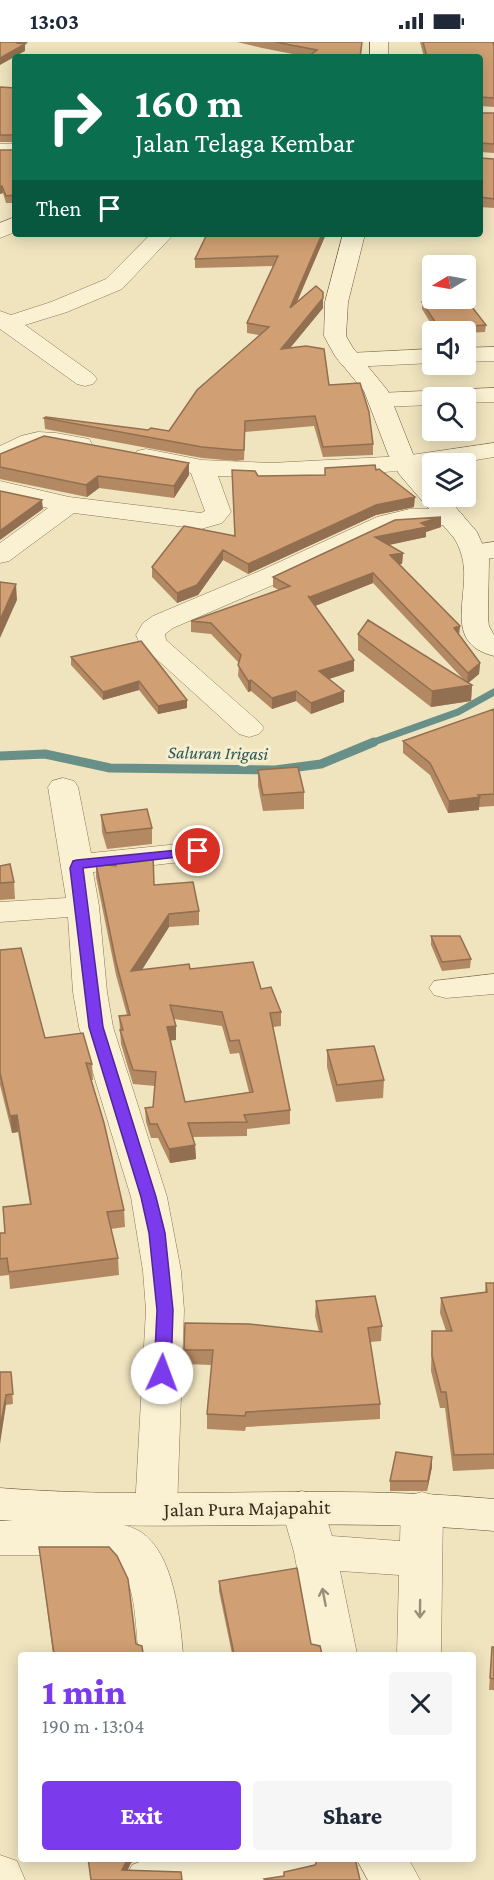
<!DOCTYPE html>
<meta charset="utf-8">
<style>
:root{--surface:#fff;--page:#f6f6f7;--text:#1f2937;--muted:#747a83;--accent:#7c3aed}
body{margin:0;font-family:"Crimson Pro",serif;background:var(--page);color:var(--text);height:100vh;display:flex;flex-direction:column;font-size:22px;white-space:nowrap}
*{box-sizing:border-box;margin:0}
p{font-size:20px;color:var(--muted)}
.icon{flex:none;width:33px;height:33px;fill:none;stroke:currentColor;stroke-width:2;stroke-linecap:round;stroke-linejoin:round}
.map{position:relative;flex:1;overflow:hidden}
.drawer{position:absolute;left:18px;top:1610px;width:458px;height:210px;display:flex;flex-direction:column;background:var(--surface);border-radius:6px;box-shadow:0 3px 15px #0003}
.drawer>*{flex:none}
.banner{position:absolute;left:12px;top:12px;width:471px;height:183px;border-radius:6px;box-shadow:0 3px 15px #0003;background:#0b6e4f;color:#fff;overflow:hidden}
.needle{width:39px;rotate:260deg}
.buttons{position:absolute;left:422px;top:213px;display:grid;gap:12px}
.buttons a{display:grid;place-items:center;width:54px;height:54px;border-radius:6px;background:var(--surface);box-shadow:0 3px 15px #0003;font-size:30px}
.pin{position:absolute;display:grid;place-items:center;width:51px;height:51px;color:#fff;margin:-26px;border:3px solid #fff;border-radius:50%;box-shadow:0 2px 6px #0007}
.me{position:absolute;width:66px;margin:-33px;rotate:2deg;stroke-linejoin:round;filter:drop-shadow(0 0 4px #0008)}
.turn{display:flex;align-items:center;gap:21px;height:126px;padding:0 24px;font-size:27px}
.turn .icon{width:78px;height:78px;stroke-width:2.5}
.turn b{display:block;font-size:42px;line-height:51px}
.then{display:flex;align-items:center;height:57px;padding:0 24px;background:#0003;gap:12px;font-size:22px}
.round{display:grid;place-items:center;flex:none;width:63px;height:63px;border-radius:6px;background:var(--page)}
.headline{display:flex;align-items:center;justify-content:space-between;height:102px;padding:0 24px}
h1{font-size:36px;font-weight:800;line-height:45px;color:var(--accent)}
.button{display:flex;gap:12px;margin-top:auto;padding:12px 24px}
.button a{flex:1;height:69px;border-radius:6px;background:var(--accent);color:#fff;font-size:24px;font-weight:800;line-height:69px;text-align:center}
.button a+a{background:var(--page);color:var(--text)}
.status{display:flex;justify-content:space-between;align-items:center;height:42px;padding:0 30px;background:var(--surface);direction:ltr}
.status svg{height:16px;fill:currentColor}
.map>svg:first-child{display:block}
.lines{fill:none;stroke-linecap:round;stroke-linejoin:round}
.stream-far1{stroke:#699088;stroke-width:7}
.stream{stroke:#699088;stroke-width:9}
.street-casing{stroke:#897456;stroke-width:1}
.secondary-casing{stroke:#6b553a;stroke-width:1}
.street{fill:#faf1d3;fill-rule:evenodd}
.secondary{fill:#faf1d3;fill-rule:evenodd}
.wall{fill:#b38963;fill-rule:evenodd}
.shaded-wall{fill:#926f50}
.building{fill:#d09f73;stroke:#926f50;stroke-width:1.5;fill-rule:evenodd}
.oneway{stroke:#998e78}
.route{fill:#7c3aed;stroke:#51269a;stroke-width:1.5}
.labels{text-anchor:middle;stroke-width:6;stroke-linejoin:round;paint-order:stroke}
.water-label{font-size:18px;font-style:italic;fill:#2a5958;stroke:#f7eecf}
.near-street-label{font-size:20px;fill:#382b1c;stroke:#f7eecf}
</style>
<div class="status"><b>13:03</b><svg viewBox="0 0 49 12"><path d="M0 12V9h3v3zM5 12V6h3v6zM10 12V3h3v9zM15 12V0h3v12zM26 1h20v11H26zM47 4h2v5h-2z"/></svg></div>
<div class="map">
<svg width="494" height="1838" viewBox="0 0 494 1838">
<rect width="100%" height="100%" fill="#f0e4bf"/>
<g class="lines">
<path class="stream-far1" d="M371,701L458,670L494,650"/>
<path class="stream" d="M0,714L45,712L110,726L275,728L321,722L374,700"/>
<g class="street-casing">
<path id="street" d="M0,102H15V114H0Z
M15,175V190L0,196V181Z
M151,192H174L122,247L67,270L25,283L93,332L97,337L93,342L85,344L77,342L0,287V269L11,273L51,260L106,237Z
M494,305V319L465,320V306Z
M432,307V321L350,325L342,323L338,318L342,313L350,311Z
M494,346V360L465,361V356H432V363L380,365L372,363L368,358L372,353L380,351Z
M38,390L56,391L89,397L92,402L89,407L80,409L38,405L0,421V404L21,394Z
M494,401V415L452,422H432V424C362,435 289,437 218,434L231,470L222,481L201,487L74,471L9,519L0,521V501L48,466L0,455V439L69,455L201,471L205,469L191,431L137,419L134,414L137,409L146,407L202,418L271,421L404,414Z
M410,467H451L460,470L464,475L460,480C439,486 416,482 394,486L280,540L173,586L165,592L166,598L259,680L264,686L259,692L249,695L239,692L140,602L136,593L143,581L153,574L262,528L377,475Z
M494,500V516L475,518L466,516L462,510L466,504Z
M63,736L74,739L78,745L91,811L198,800L209,802L214,809L209,816L198,818L93,830L99,864L107,950L113,985L167,1155L181,1229L184,1268L177,1467L171,1479L156,1483L141,1479L135,1467L146,1268L143,1229L131,1155L79,985L73,950L68,875L0,880V860L66,856L48,745L52,739Z
M494,932V952L446,956L434,953L429,946L434,939Z
M302,1449L317,1453L323,1465L332,1494L400,1499L401,1466L407,1454L422,1450L437,1454L443,1466L441,1612H397L399,1533L340,1529L357,1612H313L294,1510L281,1465L287,1453Z
M0,1479C35,1479 113,1472 141,1490C174,1512 180,1576 183,1612H139C134,1579 138,1537 110,1513H0Z
M0,1813L17,1819L25,1838H0Z
M150,1816H321L314,1831L291,1838H125L132,1823Z
M356,1816H408L420,1838H368Z"/>
</g>
<g class="secondary-casing">
<path id="secondary" d="M370,0H388V15H370Z
M343,192H365L348,260L346,294L353,306L388,349L413,412L432,440V454H446L477,490L489,517L488,576L489,584L494,593V614C446,602 466,562 464,527C463,515 460,506 454,496L399,432L388,412L364,349L335,314L324,294L325,260Z
M0,1446C165,1459 329,1441 494,1457V1489C329,1474 165,1492 0,1478Z"/>
</g>
<use href="#street" class="street"/>
<use href="#secondary" class="secondary"/>
</g>
<path class="wall" d="M237,0H362L361,15H308L262,6Z
M420,0H494V65L480,64V15H424Z
M0,45L15,46V100H0Z
M480,71H494V111L480,110Z
M15,108V161H6L3,151L0,152Z
M480,116L494,117V166L480,165Z
M326,192L297,260L323,250V266L290,306L329,343L373,402V413L323,415L314,384L245,390L244,418L236,419L202,416L45,387L44,376L148,388L169,389L259,293L247,291V281L273,224L195,226V217Z
M422,260L486,283L485,290L465,291V290H436L422,267Z
M0,412L189,421V433L174,456L99,446L87,455L0,437Z
M325,426L376,428L414,465L376,473L248,532L223,518L198,553L177,561L152,535V525L234,494L258,434L325,433Z
M395,478L441,485L426,490V495L388,503L403,511L402,522H400L459,592L480,621L479,632L468,641L472,643L471,659L431,665L358,608V592L464,638L373,541L315,564L354,618V629L329,637L344,649V660L311,672L296,659L272,667L251,649L248,650L238,634L239,621L211,592L191,590V579L279,548L273,545V535Z
M71,615L187,658V666L158,672L139,648L103,658L71,623Z
M494,667V764L479,765V768L448,771L430,733L403,711V699Z
M258,728L304,750V767L263,769L258,744Z
M101,773L152,786V802L107,807L102,790Z
M113,816L154,843L199,869V883L169,885L142,928L190,927L261,947L281,970V984L273,985L290,1068V1082L247,1087V1094L193,1095L195,1103L196,1117L170,1121L158,1096H151L146,1080L145,1066L153,1065L155,1044L133,1042L121,1002L119,974L127,973L116,933L96,835V822L114,824ZM174,977L222,984L230,1012L239,1011L249,1050L185,1060L170,998H176Z
M0,824L14,840L15,857L0,858Z
M431,894L471,917L470,926L442,929L431,903Z
M0,908L45,996L92,1022L93,1038H91L124,1168L125,1185L111,1187L118,1216L119,1233L10,1247L9,1233L0,1234V1191H5L30,1163L18,1090L12,1091L0,1043Z
M327,1008L384,1038L383,1056L336,1060L327,1025Z
M486,1241H494V1427L453,1429L445,1366H440L431,1329L432,1289H446L440,1271L441,1256L485,1250Z
M316,1259L382,1284L381,1299L370,1300L380,1362V1377L246,1385L245,1389L207,1387V1372L212,1323L184,1322V1308L319,1290L315,1274Z
M0,1330H11L13,1362L6,1363Z
M432,1425L427,1449H390V1439Z
M39,1505L136,1602L142,1604L143,1612H53Z
M219,1539L311,1602L322,1612H232L219,1549Z
M492,1605H494V1648H489Z"/>
<path class="shaded-wall" d="M18,0H28L24,3L25,2V9L0,23V16Z
M0,144H2L3,151L0,152Z
M322,192H326L290,276V266Z
M323,256V266L281,317V307Z
M189,421V433L174,456V444Z
M98,434L99,446L87,455L86,443Z
M415,455L414,465L376,473L248,532V522L376,463Z
M42,458L43,467L0,498V489Z
M441,475V485L426,490V495L375,506V495Z
M223,508V518L198,553L177,561V551Z
M403,511L402,522L390,523V513Z
M373,531V541L310,566V555Z
M16,542L17,558L0,596V578Z
M460,584L459,594L454,586Z
M354,618V629L319,640V629Z
M480,621L479,632L467,642L468,631Z
M251,638V649L248,650V639Z
M139,639V648L103,658V650Z
M472,643L471,659L431,665L432,649Z
M296,649V659L272,667V656Z
M344,649V660L311,672V661Z
M187,658V666L158,672V664Z
M480,755L479,768L448,771L449,759Z
M169,872V885L132,943L131,929Z
M176,984V998L167,999V985Z
M17,1073L18,1090L12,1091L10,1074Z
M195,1103L196,1117L170,1121L169,1107Z
M6,1353V1363L0,1402V1387Z
M432,1415V1425L427,1449L428,1439Z
M128,1816H143L131,1821L123,1838L122,1828Z"/>
<path class="building" d="M0,0H18L17,1L25,2L0,16Z
M275,0H362L360,15H308L317,8Z
M423,0H493L494,4V56L480,55V15H427Z
M0,45L15,46V93H0Z
M480,71H494V102L480,101Z
M0,108H15V153L6,154L2,144H0Z
M480,116L494,117V157L480,155Z
M207,192H322L290,266L316,244L323,250V256L281,307L306,304L324,307L329,343L360,341L369,370L373,402L323,405L315,374L245,379L244,408H236L202,405L44,376L46,375L148,388L151,386L169,389L197,348L269,285L247,281L278,214L195,217Z
M457,256H465L486,283L439,286L422,260Z
M44,394L189,421L174,444L98,434L86,443L0,425V412Z
M375,423L376,428L379,427L415,455L376,463L248,522L223,508L197,543L177,551L152,525L184,484L235,494L232,428L255,429L258,434L325,433V426Z
M0,449L5,450L42,458L0,489Z
M441,475L421,481L427,485L375,495L403,511L390,513L460,584L454,586L480,621L468,631L373,531L310,555L308,554L354,618L319,629L344,649L311,661L296,649L272,656L251,638L248,639L238,623L241,613L211,581L191,579L290,544L273,535L395,478Z
M0,540L16,542L0,578Z
M368,578L472,643L432,649L358,592Z
M141,599L187,658L158,664L139,639L103,650L71,615Z
M494,667V752L478,753L480,755L449,759L430,721L403,699Z
M298,725L304,750L263,753L258,728Z
M147,767L152,786L106,791L101,773Z
M153,812L154,843L193,840L199,869L169,872L131,929L189,922L190,927L253,920L261,947L271,945L281,970L270,971L290,1068L244,1073L247,1080L188,1081L195,1103L169,1107L157,1082H150L145,1066L153,1065L156,1030L133,1028L120,988H123L119,974L130,973L116,920L96,822L116,824L113,816ZM170,963L222,970L230,999L239,998L253,1050L185,1060L167,985L176,984Z
M10,822L14,840L0,841V824Z
M431,894H460L471,917L442,920Z
M21,906L45,996L83,991L92,1022L86,1021L104,1081L124,1168L107,1170L118,1216L9,1230L7,1216L0,1217V1191H5L3,1165L31,1162L17,1073L10,1074L0,1031V908Z
M374,1004L384,1038L337,1043L327,1008Z
M486,1241H494V1412L454,1413L446,1350H441L432,1314V1289H452L441,1256L487,1250Z
M375,1254L382,1284L368,1286L380,1362L246,1370L245,1374L207,1372L213,1308H184L185,1281L249,1282L322,1290L316,1259Z
M0,1330H11L13,1352L6,1353L0,1387Z
M396,1410L432,1415L428,1439H390Z
M39,1505H109L117,1514L128,1537L136,1602L142,1604L143,1611H141L142,1612H54Z
M297,1526L311,1602L320,1604L322,1612H234L219,1539Z
M492,1605H494V1637L490,1636Z
M88,1816H128L122,1828L181,1830L182,1838H91Z
M318,1816H355L360,1838H265L264,1837L284,1834V1830L315,1823Z"/>
<defs><path id="oneway-shaft" d="M-6 0H5M1.5-3L5.5 0L1.5 3" fill="none" stroke-width="1.6" stroke-linecap="round" stroke-linejoin="round" transform="scale(1.5)"/></defs>
<g class="oneway">
<use href="#oneway-shaft" transform="translate(324 1555) rotate(-101)"/>
<use href="#oneway-shaft" transform="translate(420 1567) rotate(91)"/>
</g>
<path class="route" d="M198,806L205,809L203,812L83,826L103,985L156,1155L165,1191L173,1268L171,1331L168,1335H157L154,1331L157,1268L149,1191L141,1155L89,985L70,826L73,819L77,818Z"/>
<g class="labels">
<g class="water-label">
<text transform="translate(218 711) rotate(1)" y="6">Saluran Irigasi</text>
</g>
<g class="near-street-label">
<text transform="translate(247 1466) rotate(-1)" y="7">Jalan Pura Majapahit</text>
</g>
</g>
</svg>
<div class="buttons">
<a><svg class="needle" viewBox="-14 -14 28 28"><path d="M0-13l5 13h-10z" fill="#e53935"/><path d="M0 13l5-13h-10z" fill="#747a83"/></svg></a>
<a><svg class="icon" aria-label="sound" viewBox="0 0 24 24"><path d="M4 9h4l5-4v14l-5-4H4zM17 9q2 3 0 6"/></svg></a>
<a><svg class="icon" aria-label="search" viewBox="0 0 24 24"><circle cx="10" cy="10" r="6"/><path d="M15 15l6 6"/></svg></a>
<a><svg class="icon" aria-label="layers" viewBox="0 0 24 24"><path d="M12 4l9 5-9 5-9-5zM3 14l9 5 9-5"/></svg></a>
</div>
<div class="pin" style="left:198px;top:809px;background:#d93025"><svg class="icon" aria-label="arrive" viewBox="0 0 24 24"><path d="M6 21V4h12l-3 4 3 4H6"/></svg></div>
<svg class="me" style="left:162px;top:1331px" viewBox="-20 -20 40 40"><circle r="19" fill="#fff"/><path d="M0-13L10 11 0 6-10 11z" fill="#7c3aed"/></svg>
<div class="banner">
<div class="turn"><svg class="icon" aria-label="right" viewBox="0 0 24 24"><path d="M7 20v-9h11M14 6l5 5-5 5"/></svg><div><b>160 m</b>Jalan Telaga Kembar</div></div>
<div class="then">Then<svg class="icon" aria-label="arrive" viewBox="0 0 24 24"><path d="M6 21V4h12l-3 4 3 4H6"/></svg></div>
</div>
<section class="drawer">
<div class="headline"><div><h1>1 min</h1><p>190 m · 13:04</p></div><a class="round"><svg class="icon" aria-label="close" viewBox="0 0 24 24"><path d="M6 6l12 12M18 6L6 18"/></svg></a></div>
<div class="button"><a>Exit</a><a>Share</a></div>
</section>
</div>
